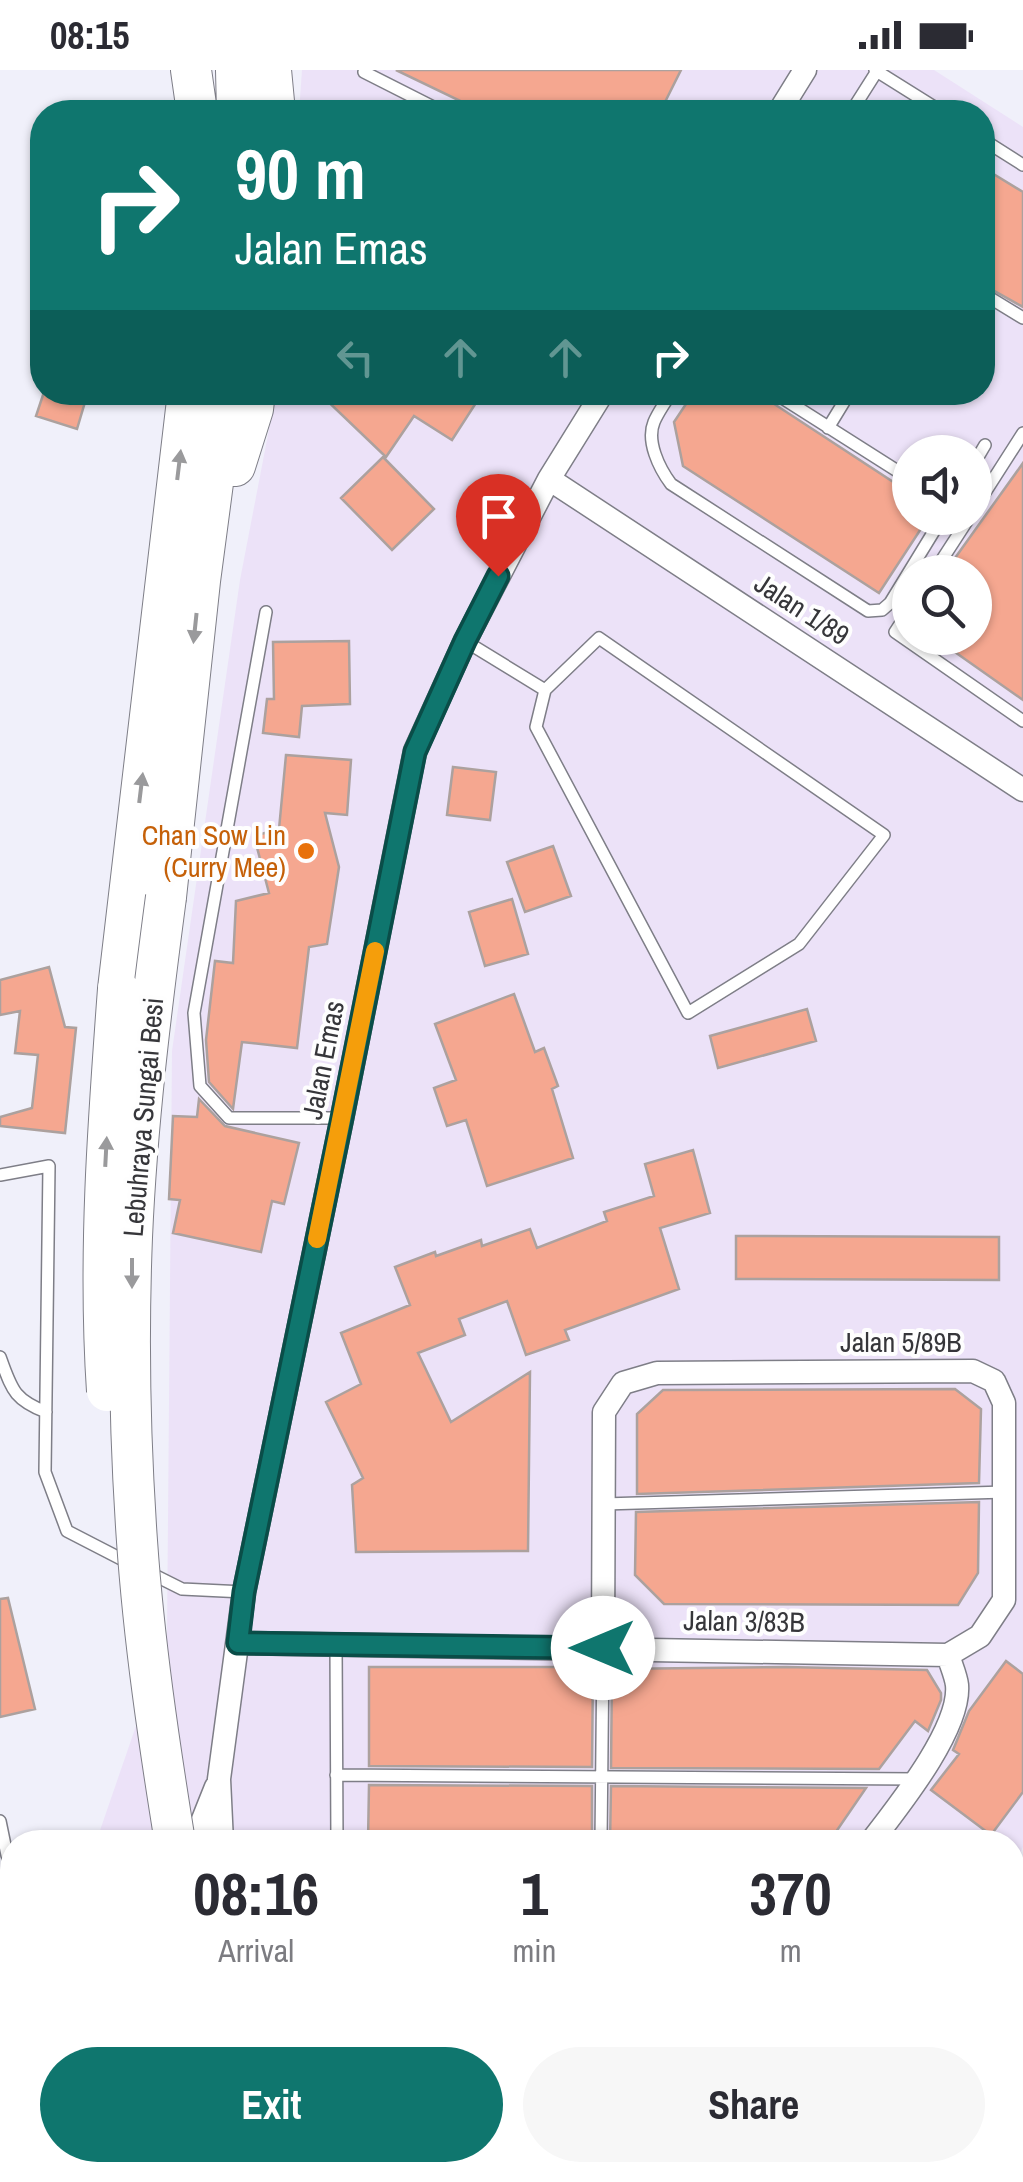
<!DOCTYPE html>
<style>
:root{--surface:#fff;--page:#f7f7f7;--text:#2b2b33;--muted:#7c7c81;--accent:#0f766e}
body{margin:0;font-family:"Archivo Narrow",sans-serif;background:var(--page);color:var(--text);height:100vh;display:flex;flex-direction:column;font-size:38px;white-space:nowrap}
*{box-sizing:border-box;margin:0}
p{font-size:32px;color:var(--muted)}
.icon{flex:none;width:55px;height:55px;fill:none;stroke:currentColor;stroke-width:2;stroke-linecap:round;stroke-linejoin:round}
.map{position:relative;flex:1;overflow:hidden}
.sheet{position:absolute;left:0px;top:1760px;width:1025px;height:352px;display:flex;flex-direction:column;background:var(--surface);border-radius:40px 40px 0 0;box-shadow:0 2px 8px #0004}
.sheet>*{flex:none}
.banner{position:absolute;left:30px;top:30px;width:965px;height:305px;border-radius:40px;box-shadow:0 2px 8px #0004;background:#0f766e;color:#fff;overflow:hidden}
.fabs{position:absolute;left:892px;top:365px;display:grid;gap:20px}
.fabs a{display:grid;place-items:center;width:100px;height:100px;border-radius:50%;background:var(--surface);box-shadow:0 2px 8px #0004;font-size:50px}
.pin{position:absolute;display:grid;place-items:center;width:85px;height:85px;color:#fff;margin:-102px -42px;border-radius:50% 50% 50% 0;rotate:-45deg;box-shadow:0 0 10px #0007}
.pin .icon{rotate:45deg}
.me{position:absolute;width:110px;margin:-55px;rotate:270deg;stroke-linejoin:round;filter:drop-shadow(0 0 8px #0008)}
.turn{display:flex;align-items:center;gap:35px;height:210px;padding:0 40px;font-size:45px}
.turn .icon{width:130px;height:130px;stroke-width:2.5}
.turn b{display:block;font-size:70px;line-height:85px}
.lanes{display:flex;align-items:center;height:95px;padding:0 40px;background:#0003;justify-content:center;gap:50px;direction:ltr}
.lanes .off{opacity:.35}
.eta{display:flex;justify-content:space-evenly;align-items:center;height:170px;text-align:center}
.eta b{font-size:60px;font-weight:700;line-height:70px}
.button{display:flex;gap:20px;margin-top:auto;padding:20px 40px}
.button a{flex:1;height:115px;border-radius:60px;background:var(--accent);color:#fff;font-size:40px;font-weight:700;line-height:115px;text-align:center}
.button a+a{background:var(--page);color:var(--text)}
.status{display:flex;justify-content:space-between;align-items:center;height:70px;padding:0 50px;background:var(--surface);direction:ltr}
.status svg{height:28px;fill:currentColor}
.map>svg:first-child{display:block}
.industrial{fill:#ece2f8;fill-rule:evenodd}
.water{fill:#8dbbf6}
.building{fill:#f5a790;stroke:#aca19e;stroke-width:2.5}
.lines{fill:none;stroke-linecap:round;stroke-linejoin:round}
.lane-casing{stroke:#7e7e87;stroke-width:14}
.street-casing{stroke:#7e7e87;stroke-width:25}
.highway-casing{stroke:#7e7e87;stroke-width:42}
.lane{stroke:#fff;stroke-width:11}
.street{stroke:#fff;stroke-width:22}
.highway{stroke:#fff;stroke-width:40}
.highway-bridge-casing{stroke:#7e7e87;stroke-width:42;stroke-linecap:butt}
.highway-bridge{stroke:#fff;stroke-width:40}
.oneway{fill:#9a9a9c}
.route-casing{stroke:#0a4d48;stroke-width:25}
.route{stroke:#0f766e;stroke-width:18}
.slow{stroke:#f59e0b;stroke-width:18}
.food-dot{fill:#e8710a;stroke:#fefefe;stroke-width:4}
.labels{text-anchor:middle;stroke-width:8;stroke-linejoin:round;paint-order:stroke}
.street-label{font-size:28px;fill:#36363a;stroke:#fefefe}
.food-label{font-size:28px;fill:#c56008;stroke:#fefefe;text-anchor:end}
</style>
<div class="status"><b>08:15</b><svg viewBox="0 0 49 12"><path d="M0 12V9h3v3zM5 12V6h3v6zM10 12V3h3v9zM15 12V0h3v12zM26 1h20v11H26zM47 4h2v5h-2z"/></svg></div>
<div class="map">
<svg width="1023" height="2112" viewBox="0 0 1023 2112">
<rect width="100%" height="100%" fill="#f0f0fa"/>
<path class="industrial" d="M302,0H934L1023,57V1777L1013,1798L1012,1772H96L167,1566L172,981L240,510L276,323L982,322V42H299ZM910,382H975V448H910ZM910,502H975V568H910Z
M12,2041V2100H862L856,2112H0Z
M1023,2050V2112H994L998,2100H1012L1013,2066Z"/>
<path class="water" d="M1023,1851V1979L1013,1999V1868Z
M896,2100H958L952,2112H892Z"/>
<path class="building" d="M396,0H681L660,42H483Z
M982,97L1023,122V237L982,214Z
M44,322H88L77,359L36,346Z
M318,322H483L452,370L414,346L386,387Z
M694,322H764L768,330L910,423V448H928L879,523L683,396L674,352Z
M383,387L434,439L392,480L341,428Z
M1023,393V630L935,568H975V502H945Z
M349,571L350,634L302,636L299,667L263,663L267,629H274L273,572Z
M286,685L351,690L347,745L325,743L339,797L327,874L309,877L297,978L242,972L233,1039L209,1012L206,970L215,891L233,893L236,831L269,823L254,766L279,759Z
M453,697L496,702L490,750L447,745Z
M553,776L571,826L525,842L507,792Z
M512,829L528,884L485,896L469,842Z
M49,897L65,957L76,958L65,1063L0,1056V1047L32,1038L38,985L15,983L20,941L0,945V910Z
M514,924L535,982L544,978L558,1016L552,1019L573,1088L487,1116L466,1050L447,1056L434,1018L456,1010L435,954Z
M807,939L816,971L718,998L710,966Z
M199,1029L225,1056L299,1073L284,1134L272,1131L261,1182L173,1163L180,1130L169,1129L173,1046L197,1047Z
M693,1080L710,1143L660,1158L679,1219L565,1260L569,1270L526,1285L507,1231L459,1249L465,1265L418,1283L451,1352L530,1302L528,1481L356,1482L352,1415L363,1408L326,1332L361,1314L341,1263L410,1235L395,1197L435,1182L436,1186L481,1170L482,1176L530,1159L537,1178L607,1151L604,1142L654,1126L645,1094Z
M736,1166L999,1167V1210L736,1209Z
M955,1319L981,1339L979,1413L637,1424V1344L663,1320Z
M979,1432L978,1503L958,1535L664,1534L635,1505L636,1442Z
M8,1528L35,1639L0,1647V1529Z
M1006,1591L1023,1604V1722L991,1765L931,1720L959,1684L953,1680L969,1641Z
M369,1597H593L592,1697L369,1696Z
M786,1597L927,1600L941,1623V1630L928,1661L915,1651L879,1699L611,1698L612,1599Z
M369,1715L592,1716V1772H368Z
M611,1716L866,1718L829,1772H610Z"/>
<g class="lines">
<g class="lane-casing">
<path id="lane" d="M875,0L942,42
M364,2L443,42
M851,42L877,1
M982,69L1023,95
M982,223L1023,248
M671,322C666,332 658,342 654,352C646,371 659,398 671,414L868,541L882,540L890,533L942,448
M773,322L910,409
M828,358L850,322
M975,392L985,375
M975,438L1023,363
M934,502L969,448
M910,539L895,562L1023,651
M266,542L194,943L200,1016L229,1048H342
M465,571L545,620L536,657L688,943L799,874L884,765L599,568L545,620
M0,1105L49,1096L45,1402L67,1461L131,1494
M0,1287C12,1319 13,1329 46,1342
M604,1434L1005,1422
M148,1502L182,1519L244,1522
M336,1574L337,1772
M336,1705L917,1709
M0,1751L7,1785L12,1798
M601,1772L603,1578
M437,2100L439,2112"/>
</g>
<g class="street-casing">
<path id="street" d="M779,42L805,0
M549,409L1023,720
M239,1573L948,1585
M603,1578L604,1342L623,1313L657,1303L973,1301L994,1311L1004,1333V1530L980,1566L948,1585C951,1595 956,1606 957,1615C961,1659 897,1738 871,1772
M194,1772L216,1717
M222,1772L219,1709L244,1522L342,1048L415,681L465,571L549,409L603,322
M267,2100L271,2112"/>
</g>
<g class="highway-casing">
<path id="highway" d="M191,0L197,42
M236,0L237,42
M271,0L275,42
M235,396L253,339L255,322
M166,827L200,511L225,322
M118,919L188,322
M207,2100L210,2112
M241,2100L244,2112"/>
</g>
<use href="#lane" class="lane"/>
<use href="#street" class="street"/>
<use href="#highway" class="highway"/>
<g class="highway-bridge-casing">
<path id="highway-bridge" d="M166,827C151,940 137,1053 132,1167C128,1268 130,1371 137,1471C144,1572 159,1673 175,1772
M107,1321C98,1187 108,1053 118,919"/>
</g>
<use href="#highway-bridge" class="highway-bridge"/>
</g>
<defs><path id="oneway-solid" d="M-6-.8H1V-3.2L6.5 0L1 3.2V.8H-6Z" transform="scale(2.5)"/></defs>
<g class="oneway">
<use href="#oneway-solid" transform="translate(179 395) rotate(-83)"/>
<use href="#oneway-solid" transform="translate(195 558) rotate(96)"/>
<use href="#oneway-solid" transform="translate(141 718) rotate(-83)"/>
<use href="#oneway-solid" transform="translate(106 1082) rotate(-87)"/>
<use href="#oneway-solid" transform="translate(132 1203) rotate(90)"/>
</g>
<g class="lines">
<g class="route-casing">
<path id="route" d="M498,506L465,571L415,682L342,1048L244,1522L238,1573L603,1578"/>
</g>
<use href="#route" class="route"/>
<path class="slow" d="M317,1169L375,881"/>
</g>
<circle class="food-dot" cx="306" cy="781" r="10"/>
<g class="labels">
<g class="street-label">
<text transform="translate(802 539) rotate(33)" y="10">Jalan 1/89</text>
<text transform="translate(323 990) rotate(-79)" y="10">Jalan Emas</text>
<text transform="translate(143 1047) rotate(-85)" y="10">Lebuhraya Sungai Besi</text>
<text x="901" y="1282">Jalan 5/89B</text>
<text transform="translate(744 1551) rotate(1)" y="10">Jalan 3/83B</text>
</g>
<g class="food-label">
<text x="286" y="775">Chan Sow Lin<tspan x="286" dy="32">(Curry Mee)</tspan></text>
</g>
</g>
</svg>
<div class="fabs">
<a><svg class="icon" aria-label="sound" viewBox="0 0 24 24"><path d="M4 9h4l5-4v14l-5-4H4zM17 9q2 3 0 6"/></svg></a>
<a><svg class="icon" aria-label="search" viewBox="0 0 24 24"><circle cx="10" cy="10" r="6"/><path d="M15 15l6 6"/></svg></a>
</div>
<div class="pin" style="left:498px;top:506px;background:#d93025"><svg class="icon" aria-label="arrive" viewBox="0 0 24 24"><path d="M6 21V4h12l-3 4 3 4H6"/></svg></div>
<svg class="me" style="left:603px;top:1578px" viewBox="-20 -20 40 40"><circle r="19" fill="#fff"/><path d="M0-13L10 11 0 6-10 11z" fill="#0f766e"/></svg>
<div class="banner">
<div class="turn"><svg class="icon" aria-label="right" viewBox="0 0 24 24"><path d="M7 20v-9h11M14 6l5 5-5 5"/></svg><div><b>90 m</b>Jalan Emas</div></div>
<div class="lanes"><svg class="icon off" aria-label="left" viewBox="0 0 24 24"><path d="M17 20v-9H6M10 6l-5 5 5 5"/></svg><svg class="icon off" aria-label="ahead" viewBox="0 0 24 24"><path d="M12 20V5M6 11l6-6 6 6"/></svg><svg class="icon off" aria-label="ahead" viewBox="0 0 24 24"><path d="M12 20V5M6 11l6-6 6 6"/></svg><svg class="icon" aria-label="right" viewBox="0 0 24 24"><path d="M7 20v-9h11M14 6l5 5-5 5"/></svg></div>
</div>
<section class="sheet">
<div class="eta">
<div><b>08:16</b><p>Arrival</p></div>
<div><b>1</b><p>min</p></div>
<div><b>370</b><p>m</p></div>
</div>
<div class="button"><a>Exit</a><a>Share</a></div>
</section>
</div>
